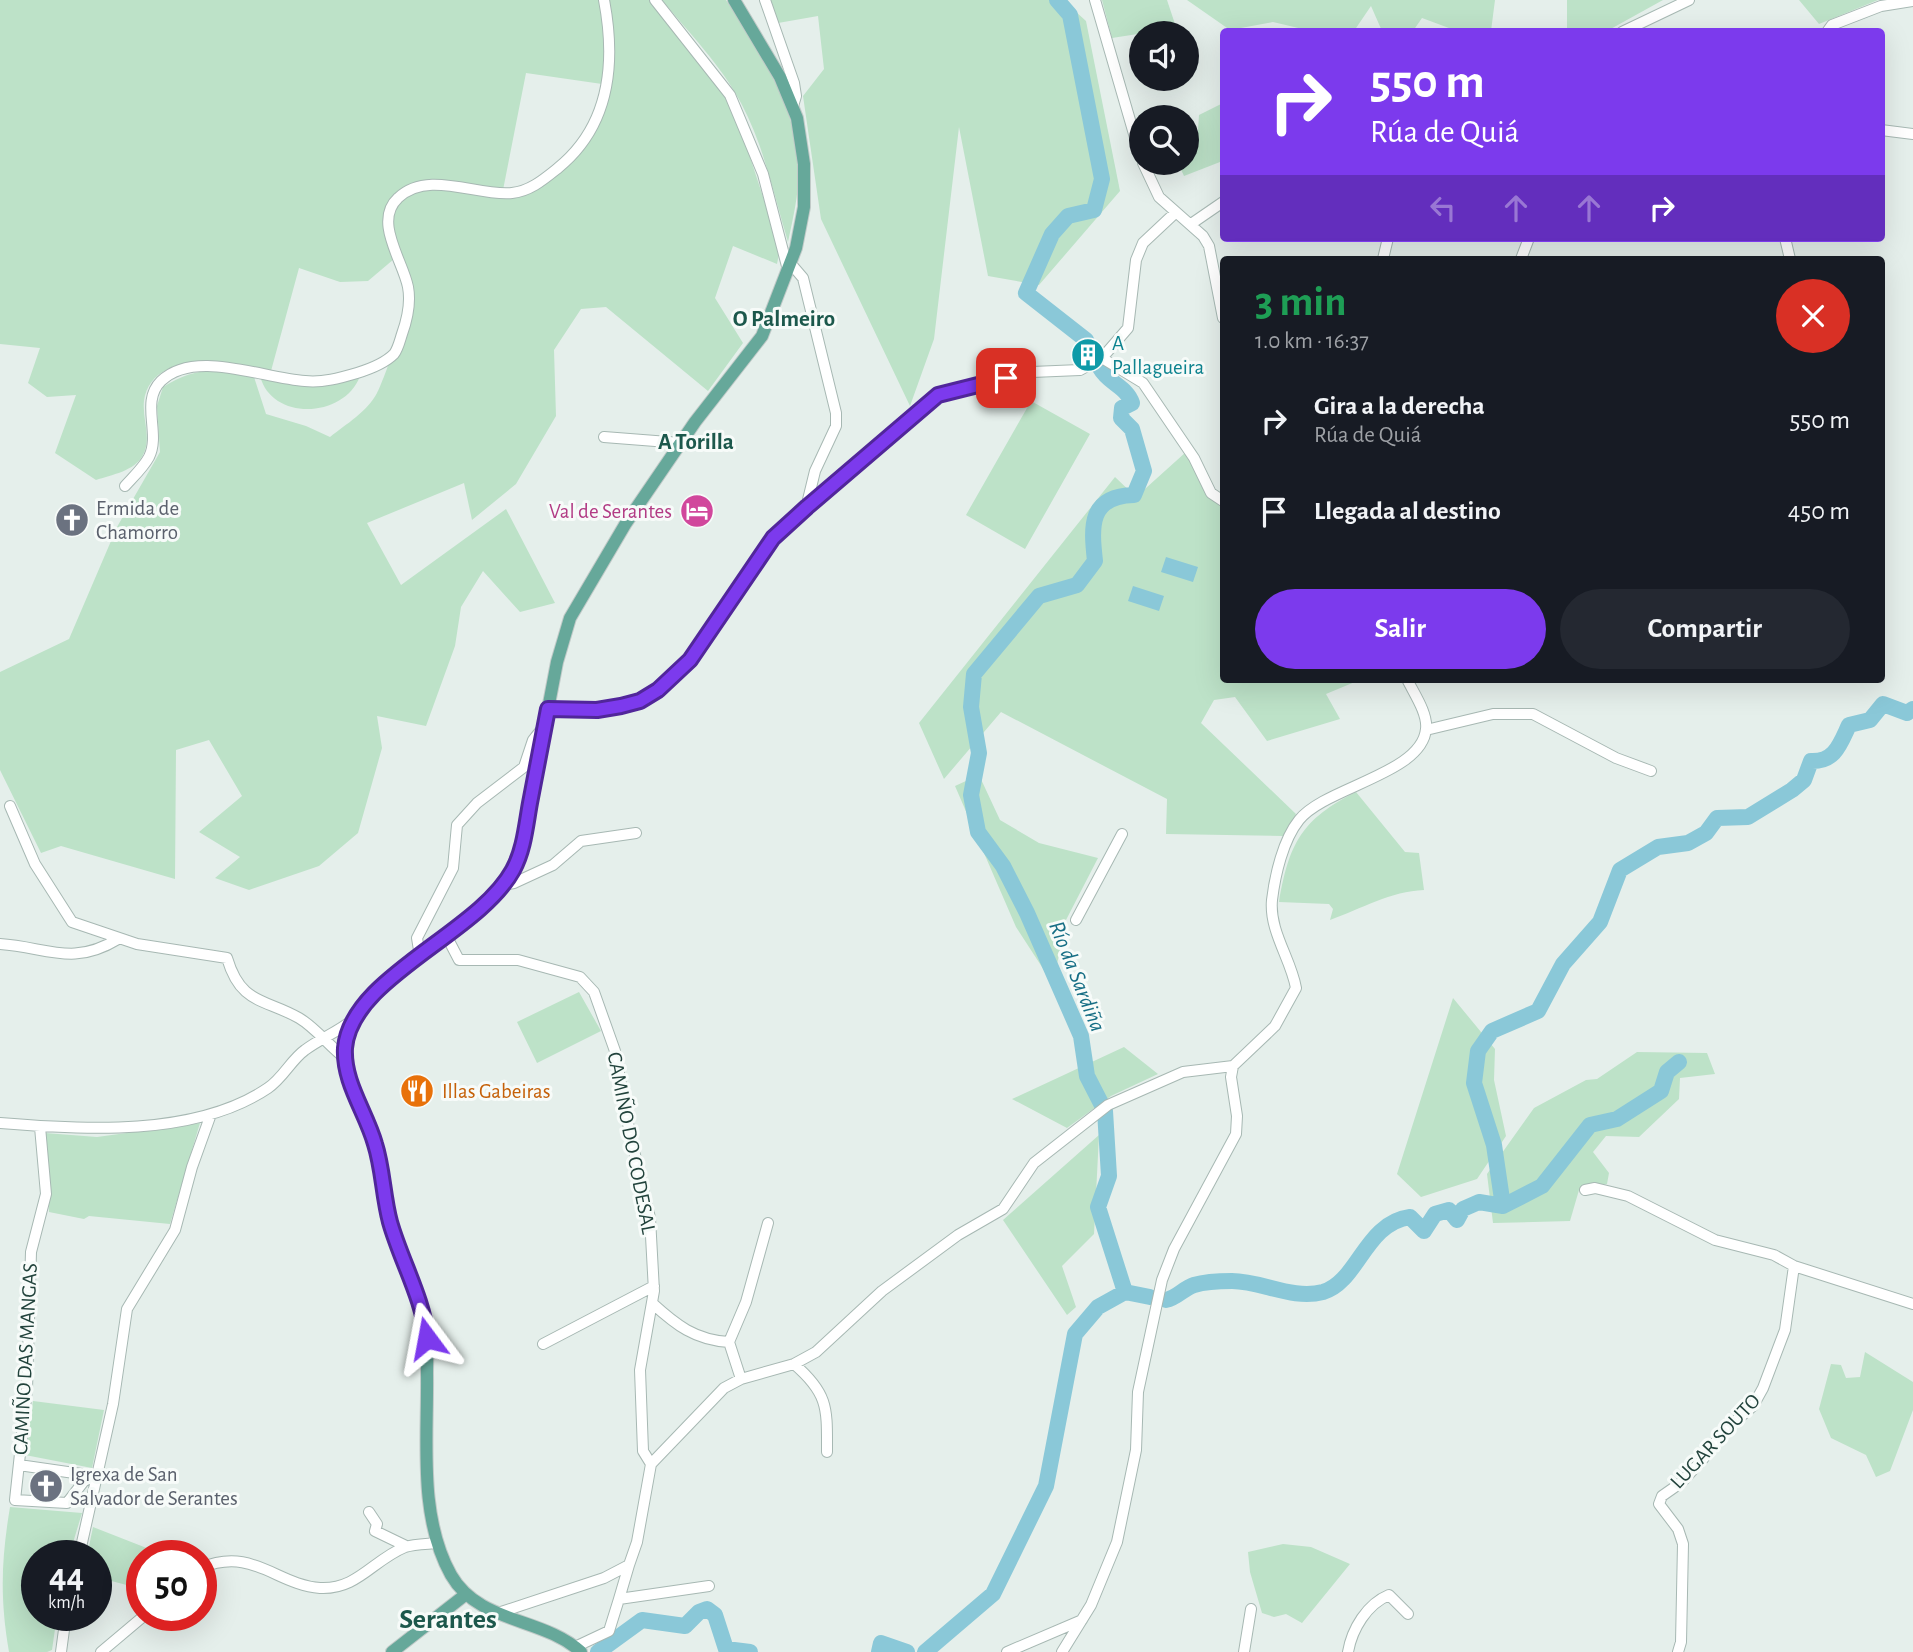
<!DOCTYPE html>
<html lang="es">
<meta charset="utf-8">
<style>
:root{--surface:#171b24;--page:#242831;--text:#f1f3f6;--muted:#9ea1a6;--accent:#7c3aed}
body{margin:0;font-family:"Alegreya Sans",sans-serif;background:var(--page);color:var(--text);height:100vh;display:flex;flex-direction:column;font-size:26px;white-space:nowrap}
*{box-sizing:border-box;margin:0}
p{font-size:23px;color:var(--muted)}
.icon{flex:none;width:38px;height:38px;fill:none;stroke:currentColor;stroke-width:2;stroke-linecap:round;stroke-linejoin:round}
.map{position:relative;flex:1;overflow:hidden}
.panel{position:absolute;left:1220px;top:256px;width:665px;height:427px;display:flex;flex-direction:column;background:var(--surface);border-radius:7px;box-shadow:0 7px 28px #0002}
.panel>*{flex:none}
.hud{position:absolute;left:1220px;top:28px;width:665px;height:214px;border-radius:7px;box-shadow:0 7px 28px #0002;background:#7c3aed;color:#fff;overflow:hidden}
.tools{position:absolute;left:1129px;top:21px;display:grid;gap:14px}
.tools a{display:grid;place-items:center;width:70px;height:70px;border-radius:50%;background:var(--surface);box-shadow:0 7px 28px #0002;font-size:35px}
.speed{position:absolute;left:21px;top:1540px;display:flex;gap:14px;font-size:35px;font-weight:700;text-align:center}
.speed>*{display:grid;place-content:center;width:91px;height:91px;border-radius:50%;background:var(--surface);box-shadow:0 7px 28px #0002;line-height:1}
.speed small{font-size:18px;font-weight:400}
.speed .limit{border:10px solid #d22;background:#fff;color:#111}
.pin{position:absolute;display:grid;place-items:center;width:60px;height:60px;color:#fff;margin:-30px;border-radius:14px;box-shadow:0 4px 10px #0006}
.me{position:absolute;width:77px;margin:-38px;rotate:347deg;stroke-linejoin:round;filter:drop-shadow(0 0 5px #0008)}
.turn{display:flex;align-items:center;gap:24px;height:147px;padding:0 35px;font-size:32px}
.turn .icon{width:91px;height:91px;stroke-width:2.5}
.turn b{display:block;font-size:49px;line-height:60px}
.lanes{display:flex;align-items:center;height:66px;padding:0 35px;background:#0003;justify-content:center;gap:35px;direction:ltr}
.lanes .off{opacity:.35}
.round{display:grid;place-items:center;flex:none;width:74px;height:74px;border-radius:37px;background:var(--page)}
.summary{display:flex;align-items:center;justify-content:space-between;height:119px;padding:0 35px}
h1{font-size:42px;font-weight:600;line-height:52px;color:#1e9e55}
.cta{display:flex;gap:14px;margin-top:auto;padding:14px 35px}
.cta a{flex:1;height:80px;border-radius:42px;background:var(--accent);color:#fff;font-size:28px;font-weight:600;line-height:80px;text-align:center}
.cta a+a{background:var(--page);color:var(--text)}
ul{padding:0;list-style:none}
li{display:flex;align-items:center;gap:21px;height:91px;padding:0 35px}
li div{flex:1}
li b{display:block;font-size:26px}
li em{font-style:normal}
.map>svg:first-child{display:block}
.green{fill:#bde2c8}
.water{fill:#8ac8d8}
.lines{fill:none;stroke-linecap:round;stroke-linejoin:round}
.river{stroke:#8ac8d8;stroke-width:16}
.minor-casing{stroke:#a7b8b3;stroke-width:12}
.major-casing{stroke:#c1cac8;stroke-width:14}
.minor{stroke:#fff;stroke-width:10}
.major{stroke:#66a89a;stroke-width:12}
.route-casing{stroke:#51269a;stroke-width:18}
.route{stroke:#7c3aed;stroke-width:12}
.labels{text-anchor:middle;stroke-width:6;stroke-linejoin:round;paint-order:stroke}
.culture-label{font-size:21px;fill:#0d838f;stroke:#f7fbf9;text-anchor:start}
.worship-label{font-size:21px;fill:#5b616d;stroke:#f7fbf9;text-anchor:start}
.hotel-label{font-size:21px;fill:#b23c85;stroke:#f7fbf9;text-anchor:end}
.food-label{font-size:21px;fill:#c56008;stroke:#f7fbf9;text-anchor:start}
.street-label{font-size:21px;fill:#22433c;stroke:#f7fbf9}
.neighbourhood-label{font-size:23px;font-weight:bold;fill:#1c584c;stroke:#f7fbf9}
.water-label{font-size:23px;font-style:italic;fill:#166e85;stroke:#f7fbf9}
.district-label{font-size:28px;font-weight:bold;fill:#1c584c;stroke:#f7fbf9}
</style>
<div class="map">
<svg width="1913" height="1652" viewBox="0 0 1913 1652">
<rect width="100%" height="100%" fill="#e5efeb"/>
<path class="green" d="M0,0H601L607,37L602,84L526,73L503,190L414,186L391,201L394,259L368,281L340,282L299,268L271,371C235,361 151,348 144,401C142,419 152,437 143,455C135,471 111,475 96,480L55,453L76,395L47,397L28,383L40,348L0,344Z
M607,0H653L708,70L736,114L780,249L777,264L733,246L715,298L743,343L708,391L606,307L581,309L554,350L556,416L516,484L472,520L464,483L367,523L401,585L506,509L555,603L520,612L483,571L461,607L455,646L426,726L377,716L382,748L358,833L319,866L249,890L215,878L240,857L199,832L242,796L209,740L176,750L175,879L61,846L41,853L0,770V672L69,639L117,527L160,452L157,406L163,387C197,366 216,369 254,377L266,414L306,426L330,437C346,424 367,412 377,393C383,383 414,295 413,288C409,265 384,228 396,206C415,171 475,201 503,197C515,196 530,184 541,179C615,142 619,74 607,0Z
M662,0H726C756,48 792,98 798,156C801,185 794,214 788,242C774,195 764,146 741,103C721,65 689,33 662,0Z
M770,0H1063L1086,21L1120,191L1039,285L988,276L959,127L934,339L910,406L821,219L803,96L824,69L818,16L778,23Z
M1102,0H1167L1178,33H1144L1112,38Z
M1187,0H1495L1491,31H1457L1422,18L1413,31H1382L1371,6L1354,31H1311L1273,22L1230,30Z
M1567,0H1663L1607,31H1567Z
M1799,0H1878L1819,24Z
M1223,103V169L1220,162L1184,176L1178,163H1186L1187,149L1197,144L1199,115Z
M260,376L288,382L360,376C345,418 272,422 260,376Z
M1031,401L1090,434L1025,549L966,515Z
M1186,452L1205,491L1223,504V679H1362L1326,694L1340,719L1267,741L1235,697L1214,700L1201,723L1296,814L1283,836L1166,834L1167,799L1001,712L944,779L919,723L1115,477L1136,497Z
M979,775L1000,820L1039,843L1098,858L1066,920L1053,984L1016,927L955,786Z
M1356,792L1405,852L1419,853L1424,890C1391,891 1361,909 1330,920L1333,909L1329,904L1279,902C1289,843 1302,819 1356,792Z
M579,992L601,1031L537,1063L517,1022Z
M1453,998L1495,1049L1494,1080L1506,1136L1477,1179L1421,1197L1397,1174Z
M1124,1047L1158,1074L1111,1096L1067,1128L1012,1099Z
M1637,1052L1707,1053L1715,1074L1680,1078L1679,1099L1639,1137L1606,1136L1593,1152L1609,1173L1607,1184L1579,1190L1570,1221L1493,1223L1487,1174L1534,1108L1586,1080L1597,1079Z
M200,1123L170,1224L89,1216L84,1219L49,1212L45,1133L97,1137Z
M1099,1135L1094,1234L1062,1266L1076,1307L1067,1315L1003,1220Z
M1865,1352L1913,1382V1410L1890,1471L1876,1477L1866,1455L1831,1438L1819,1409L1831,1364L1841,1365L1846,1378L1860,1377Z
M33,1401L104,1410L92,1468L25,1455Z
M10,1507L82,1513L69,1556H37V1615H57L52,1650L47,1652H9C0,1599 1,1561 10,1507Z
M93,1527L167,1556H142V1589L96,1577V1556H87Z
M1283,1544L1311,1547L1350,1564L1302,1623L1286,1614L1274,1617L1262,1613L1250,1572L1248,1552Z"/>
<path class="water" d="M1166,557L1198,567L1193,582L1161,572Z
M1133,586L1164,596L1159,611L1128,601Z"/>
<g class="lines">
<path class="river" d="M1057,0L1070,15L1102,179L1094,210L1068,216L1052,234L1026,293L1086,340L1093,354
M1503,1206L1494,1145L1474,1083L1478,1051L1492,1031L1538,1011L1563,964L1600,922L1620,870L1658,847L1688,843L1706,833L1717,818L1748,817L1792,790L1804,780L1811,761C1835,762 1840,744 1849,725L1870,720L1883,704L1907,713L1913,709
M1125,1292L1150,1297
M1166,1300C1177,1298 1184,1288 1194,1285C1204,1282 1221,1281 1232,1281C1262,1281 1292,1300 1323,1292C1358,1282 1365,1223 1410,1217L1424,1231L1435,1214L1449,1210L1457,1220L1463,1209L1479,1202L1503,1206L1542,1186L1590,1125L1617,1119L1661,1091L1667,1072L1679,1062
M598,1652L642,1620L685,1626L699,1612L707,1609L715,1615L726,1649L750,1652
M879,1652L881,1643L907,1652
M925,1652L993,1594L1046,1486L1075,1334L1098,1307L1125,1292L1098,1207L1109,1176L1105,1111L1087,1076L1081,1036L1027,913L1003,866L978,832L971,795L979,753L971,707L974,674L1039,596L1077,585L1095,561C1091,526 1089,496 1134,495L1144,471L1132,429L1121,418L1122,408L1132,403C1127,387 1108,383 1100,368"/>
<g class="minor-casing">
<path id="minor" d="M655,0L730,95L763,174L788,270
M765,0L794,83L796,96L793,106
M1095,0L1141,158
M1622,32L1689,0
M1827,32L1832,25L1881,6L1913,1
M1881,130L1913,134
M1143,163L1159,197L1203,236L1209,246L1223,318
M1191,224L1223,202
M1785,238L1790,259
M1383,259L1388,238
M1521,259L1529,238
M791,264L803,278L836,413V426L815,471L806,508
M1102,358L1143,383L1194,458L1211,493L1223,501
M604,437L681,443
M125,486C133,477 143,468 149,457C161,433 140,402 161,381C195,348 264,379 305,381C322,383 340,378 357,373C370,369 384,364 394,354C398,349 400,340 402,334C407,320 411,303 408,287C403,261 373,221 398,198C428,169 478,197 512,193C530,191 543,180 558,168C610,126 616,63 604,0
M548,709L597,710L621,706L640,701L658,690L690,660L773,538L938,395L1032,372L1080,370L1102,358L1128,328L1136,260L1143,243L1175,213
M1426,730L1493,714H1533L1616,758L1651,771
M10,806L35,864L72,922L137,944L227,958C241,1005 264,998 299,1018C316,1028 329,1046 345,1058
M503,885L514,883L553,865L581,841L636,833
M1076,920L1122,834
M447,937L459,960H518L580,977L594,992L615,1051L630,1134L650,1218L654,1291L640,1370L643,1451L651,1464
M0,944C47,947 72,967 118,939
M420,956L417,938L453,868L457,825L477,803L524,767L533,740L545,725
M0,1123C82,1130 196,1137 268,1088C283,1078 291,1060 305,1050C321,1038 340,1031 355,1018
M40,1127L46,1194L31,1252L27,1389L15,1500L67,1503L84,1481L95,1476
M1585,1190L1595,1188L1628,1196L1715,1240L1774,1255L1794,1266L1913,1304
M652,1303C676,1325 695,1340 729,1342
M543,1344L654,1286
M794,1364C829,1394 827,1409 827,1452
M741,1379L729,1342L746,1302L768,1223
M19,1465L95,1476
M369,1512L377,1524L375,1531L406,1546
M79,1556L113,1404L127,1309L175,1230L192,1167L211,1114
M201,1568C252,1546 277,1585 320,1588C357,1590 373,1560 405,1547C414,1544 427,1544 437,1543
M619,1599L629,1565
M498,1613L604,1578L629,1565L637,1542L651,1464L724,1388L741,1379L794,1364L816,1352L882,1291L958,1235L1003,1209L1034,1163L1108,1105L1183,1072L1233,1066
M575,1647L609,1631L619,1599L709,1586
M61,1652L66,1615
M101,1652L145,1615
M1007,1652L1082,1620
M1062,1652L1091,1605L1117,1542L1136,1450L1138,1392L1162,1280L1174,1249L1236,1134L1237,1116L1231,1077L1233,1066L1275,1026L1296,988C1291,959 1269,931 1272,900C1275,875 1283,840 1299,820C1325,787 1422,774 1426,729C1428,713 1413,692 1407,679
M1244,1652L1251,1609
M1348,1652C1352,1629 1367,1604 1389,1595L1408,1614
M1678,1652L1681,1642L1683,1544L1678,1529L1659,1504L1662,1496L1682,1482L1703,1459L1724,1431L1753,1406L1763,1388L1785,1330L1794,1266"/>
</g>
<g class="major-casing">
<path id="major" d="M392,1652L465,1595
M581,1652C543,1617 479,1624 451,1575C418,1516 428,1439 427,1373C427,1353 429,1334 423,1315C414,1283 398,1253 389,1220C382,1195 383,1168 375,1142C363,1107 335,1070 349,1032C377,955 490,938 522,845L557,662L570,618L626,523L695,422L762,336L796,248L804,207V164L797,118L780,77L734,0"/>
</g>
<use href="#minor" class="minor"/>
<use href="#major" class="major"/>
</g>
<g class="lines">
<g class="route-casing">
<path id="route" d="M427,1338C423,1298 401,1261 390,1222C383,1196 383,1169 375,1144C366,1112 343,1082 345,1048C351,977 478,934 513,870C524,850 526,825 530,803C536,771 542,740 548,709L597,710L621,706L640,701L658,690L690,660L773,538L807,507L938,395L1006,378"/>
</g>
<use href="#route" class="route"/>
</g>
<defs>
<g id="building-disc" transform="scale(1.75)"><circle r="9.5" fill="#0f9aa8" stroke="#f7fbf9"/><path d="M-4-6H4V6H1V3H-1V6H-4ZM-2.5-4.3h1.7v1.8h-1.7ZM.8-4.3h1.7v1.8H.8ZM-2.5-1h1.7V.8h-1.7ZM.8-1h1.7V.8H.8Z" fill="#fff"/></g>
<g id="hotel-disc" transform="scale(1.75)"><circle r="9.5" fill="#d1479c" stroke="#f7fbf9"/><path d="M-6-4.5h1.5V1H6V5H4.5V3h-9V5H-6ZM-4 0a1.8 1.8 0 1 1 3.6 0ZM.5 0V-2.5h3Q6-2.5 6 0Z" fill="#fff"/></g>
<g id="church-disc" transform="scale(1.75)"><circle r="9.5" fill="#6b7280" stroke="#f7fbf9"/><path d="M-1.2-6h2.4v3.5h3.3v2.4h-3.3V6h-2.4V-.1h-3.3v-2.4h3.3Z" fill="#fff"/></g>
<g id="restaurant-disc" transform="scale(1.75)"><circle r="9.5" fill="#e8710a" stroke="#f7fbf9"/><path d="M-5-6h1v4h1v-4h1v4h1v-4h1v5L-1.5 .5V6h-2V.5L-5-1ZM5-6V6H3V1.5H1.5Q1.5-4 5-6Z" fill="#fff"/></g>
</defs>
<g fill-rule="evenodd">
<use href="#building-disc" x="1088" y="355"/>
<use href="#hotel-disc" x="697" y="511"/>
<use href="#church-disc" x="72" y="520"/>
<use href="#restaurant-disc" x="417" y="1091"/>
<use href="#church-disc" x="46" y="1486"/>
</g>
<g class="labels">
<g class="culture-label">
<text x="1112" y="350">A<tspan x="1112" dy="24">Pallagueira</tspan></text>
</g>
<g class="worship-label">
<text x="96" y="515">Ermida de<tspan x="96" dy="24">Chamorro</tspan></text>
<text x="70" y="1481">Igrexa de San<tspan x="70" dy="24">Salvador de Serantes</tspan></text>
</g>
<g class="hotel-label">
<text x="672" y="518">Val de Serantes</text>
</g>
<g class="food-label">
<text x="442" y="1098">Illas Gabeiras</text>
</g>
<g class="street-label">
<text transform="translate(632 1143) rotate(79)" y="7">CAMIÑO DO CODESAL</text>
<text transform="translate(25 1359) rotate(-87)" y="7">CAMIÑO DAS MANGAS</text>
<text transform="translate(1715 1441) rotate(-47)" y="7">LUGAR SOUTO</text>
</g>
<g class="neighbourhood-label">
<text x="784" y="326">O Palmeiro</text>
<text x="696" y="449">A Torilla</text>
</g>
<g class="water-label">
<text transform="translate(1078 976) rotate(68)" y="8">Río da Sardiña</text>
</g>
<g class="district-label">
<text x="448" y="1628">Serantes</text>
</g>
</g>
</svg>
<div class="tools">
<a><svg class="icon" aria-label="sound" viewBox="0 0 24 24"><path d="M4 9h4l5-4v14l-5-4H4zM17 9q2 3 0 6"/></svg></a>
<a><svg class="icon" aria-label="search" viewBox="0 0 24 24"><circle cx="10" cy="10" r="6"/><path d="M15 15l6 6"/></svg></a>
</div>
<div class="speed"><div>44<small>km/h</small></div><div class="limit">50</div></div>
<div class="pin" style="left:1006px;top:378px;background:#d93025"><svg class="icon" aria-label="arrive" viewBox="0 0 24 24"><path d="M6 21V4h12l-3 4 3 4H6"/></svg></div>
<svg class="me" style="left:427px;top:1338px" viewBox="-20 -20 40 40"><path d="M0-17L14 15 0 8-14 15z" fill="#7c3aed" stroke="#fff" stroke-width="4"/></svg>
<div class="hud">
<div class="turn"><svg class="icon" aria-label="right" viewBox="0 0 24 24"><path d="M7 20v-9h11M14 6l5 5-5 5"/></svg><div><b>550 m</b>Rúa de Quiá</div></div>
<div class="lanes"><svg class="icon off" aria-label="left" viewBox="0 0 24 24"><path d="M17 20v-9H6M10 6l-5 5 5 5"/></svg><svg class="icon off" aria-label="ahead" viewBox="0 0 24 24"><path d="M12 20V5M6 11l6-6 6 6"/></svg><svg class="icon off" aria-label="ahead" viewBox="0 0 24 24"><path d="M12 20V5M6 11l6-6 6 6"/></svg><svg class="icon" aria-label="right" viewBox="0 0 24 24"><path d="M7 20v-9h11M14 6l5 5-5 5"/></svg></div>
</div>
<section class="panel">
<div class="summary"><div><h1>3 min</h1><p>1.0 km · 16:37</p></div><a class="round" style="background:#d93025;color:#fff"><svg class="icon" aria-label="close" viewBox="0 0 24 24"><path d="M6 6l12 12M18 6L6 18"/></svg></a></div>
<ul>
<li><svg class="icon" aria-label="right" viewBox="0 0 24 24"><path d="M7 20v-9h11M14 6l5 5-5 5"/></svg><div><b>Gira a la derecha</b><p>Rúa de Quiá</p></div><em>550 m</em></li>
<li><svg class="icon" aria-label="arrive" viewBox="0 0 24 24"><path d="M6 21V4h12l-3 4 3 4H6"/></svg><div><b>Llegada al destino</b></div><em>450 m</em></li>
</ul>
<div class="cta"><a>Salir</a><a>Compartir</a></div>
</section>
</div>
